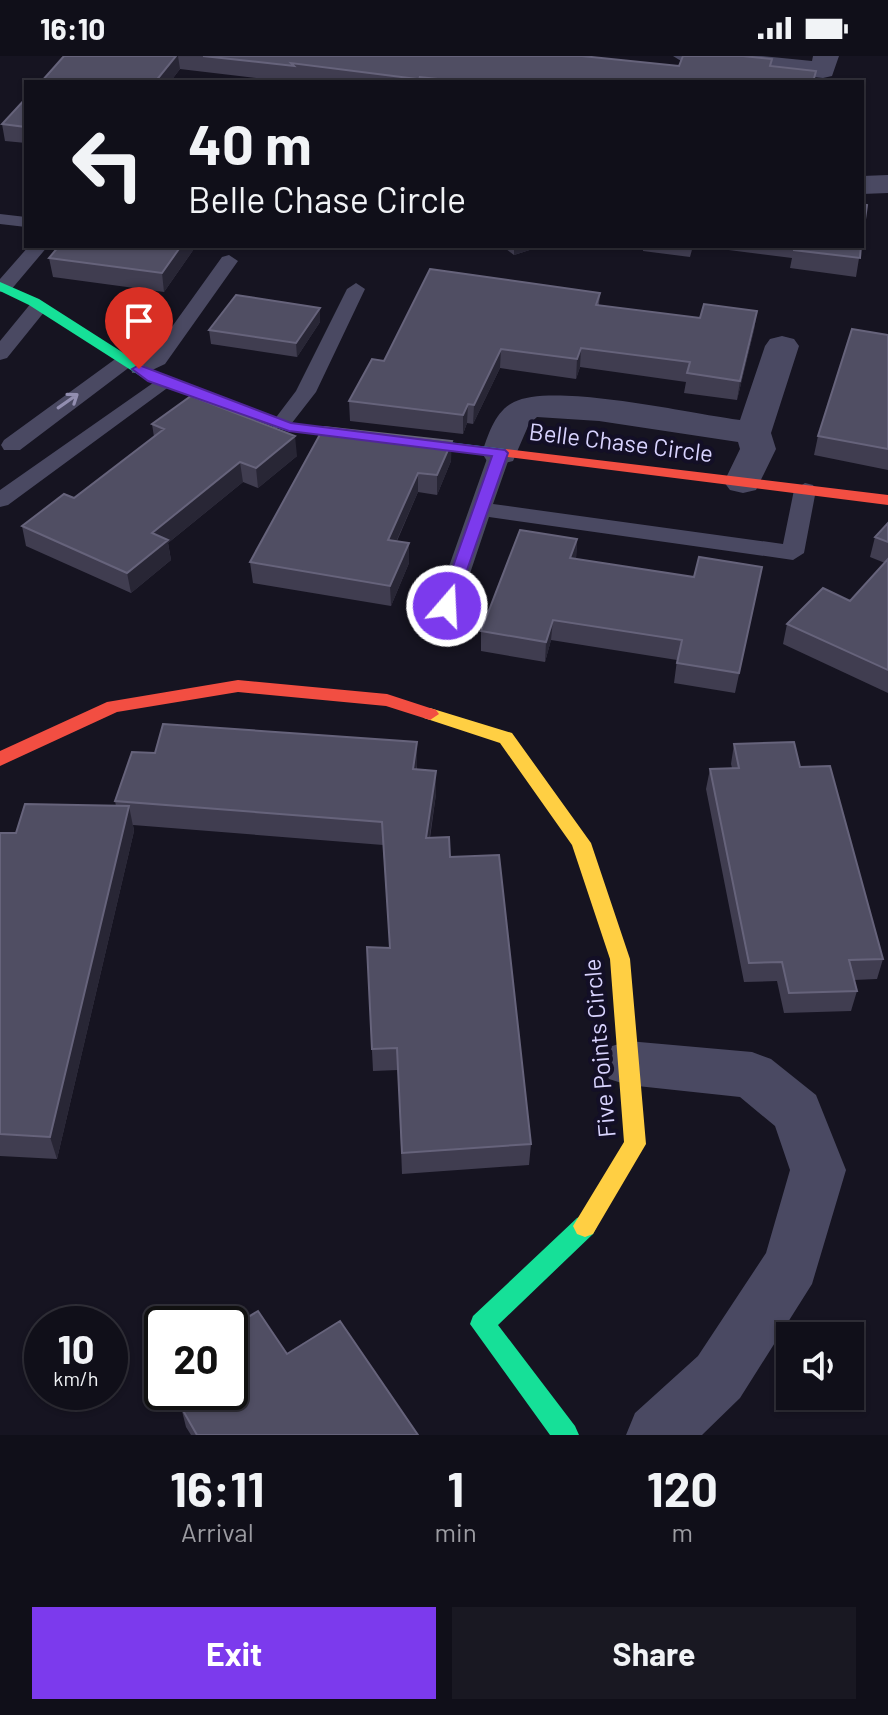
<!DOCTYPE html>
<style>
:root{--surface:#100f19;--page:#191822;--text:#f1f3f6;--muted:#9c9ca2;--line:#302f38;--accent:#7c3aed}
body{margin:0;font-family:Barlow,sans-serif;background:var(--page);color:var(--text);height:100vh;display:flex;flex-direction:column;font-size:30px;white-space:nowrap}
*{box-sizing:border-box;margin:0}
p{font-size:26px;color:var(--muted)}
.icon{flex:none;width:44px;height:44px;fill:none;stroke:currentColor;stroke-width:2;stroke-linecap:round;stroke-linejoin:round}
.map{position:relative;height:1379px;overflow:hidden}
.drawer{display:flex;flex-direction:column;background:var(--surface);flex:1}
.drawer>*{flex:none}
.top-card{position:absolute;left:24px;top:24px;width:840px;height:168px;border-radius:0px;box-shadow:0 2px 6px #0004,0 0 0 2px var(--line);background:#100f19;color:var(--text);overflow:hidden}
.tools{position:absolute;left:776px;top:1266px;display:grid;gap:16px}
.tools a{display:grid;place-items:center;width:88px;height:88px;border-radius:0px;background:var(--surface);box-shadow:0 2px 6px #0004,0 0 0 2px var(--line);font-size:40px}
.speed{position:absolute;left:24px;top:1250px;display:flex;gap:16px;font-size:40px;font-weight:700;text-align:center}
.speed>*{display:grid;place-content:center;width:104px;height:104px;border-radius:50%;background:var(--surface);box-shadow:0 2px 6px #0004,0 0 0 2px var(--line);line-height:1}
.speed small{font-size:20px;font-weight:400}
.speed .limit{border:4px solid #111;border-radius:12px;background:#fff;color:#111}
.pin{position:absolute;display:grid;place-items:center;width:68px;height:68px;color:#fff;margin:-82px -34px;border-radius:50% 50% 50% 0;rotate:-45deg;box-shadow:0 0 8px #0007}
.pin .icon{rotate:45deg}
.me{position:absolute;width:88px;margin:-44px;rotate:19deg;stroke-linejoin:round;filter:drop-shadow(0 0 6px #0008)}
.turn{display:flex;align-items:center;gap:28px;height:168px;padding:0 32px;font-size:36px}
.turn .icon{width:104px;height:104px;stroke-width:2.5}
.turn b{display:block;font-size:56px;line-height:68px}
.eta{display:flex;justify-content:space-evenly;align-items:center;height:136px;text-align:center}
.eta b{font-size:48px;font-weight:700;line-height:56px}
.action{display:flex;gap:16px;margin-top:auto;padding:16px 32px}
.action a{flex:1;height:92px;border-radius:0px;background:var(--accent);color:#fff;font-size:32px;font-weight:700;line-height:92px;text-align:center}
.action a+a{background:var(--page);color:var(--text)}
.status{display:flex;justify-content:space-between;align-items:center;height:56px;padding:0 40px;background:var(--surface);direction:ltr}
.status svg{height:22px;fill:currentColor}
.map>svg:first-child{display:block}
.lines{fill:none;stroke-linecap:round;stroke-linejoin:round}
.lane{fill:#4a4962;fill-rule:evenodd}
.street{fill:#4a4962;fill-rule:evenodd}
.fast{fill:#16e098;fill-rule:evenodd}
.slow{fill:#ffcf43;fill-rule:evenodd}
.jam{fill:#f24e42;fill-rule:evenodd}
.wall{fill:#403d50}
.shaded-wall{fill:#282635}
.building{fill:#504e63;stroke:#66637b;stroke-width:2}
.oneway{stroke:#928eb0}
.route{fill:#7c3aed;stroke:#51269a;stroke-width:2}
.labels{text-anchor:middle;stroke-width:8;stroke-linejoin:round;paint-order:stroke}
.street-label{font-size:24px;fill:#d9d4ff;stroke:#130f26}
</style>
<div class="status"><b>16:10</b><svg viewBox="0 0 49 12"><path d="M0 12V9h3v3zM5 12V6h3v6zM10 12V3h3v9zM15 12V0h3v12zM26 1h20v11H26zM47 4h2v5h-2z"/></svg></div>
<div class="map">
<svg width="888" height="1379" viewBox="0 0 888 1379">
<rect width="100%" height="100%" fill="#161421"/>
<g class="lines">
<path class="lane" d="M0,158L26,161V171L0,168Z
M29,190H48L10,235L0,236V223Z
M229,199L238,205L165,308L146,317H132L131,310L20,394H4L1,389L4,384L118,301H132L133,308L151,300L222,201Z
M356,227L365,233L316,336L288,372H274L271,368L296,335L347,233Z
M39,244L49,250L7,302L0,304V285L32,246Z
M163,320L173,326L170,330L8,449L0,451V434Z
M500,391L511,397L493,448L783,488L794,434L805,427L813,429L816,434L804,497L793,504L489,461L459,550L455,556H439L435,550L489,397Z"/>
<path class="street" d="M673,0H762L812,5L813,0H839L832,20L823,22L686,8Z
M888,119V137L862,138V120Z
M782,280L794,283L799,290L771,377L776,393L756,434L743,437L730,434L724,426L740,393L738,386L599,365L537,361L529,368L513,405L500,408L487,405L482,397C488,379 495,355 514,346C553,326 692,358 740,364L765,290L770,283Z
M628,985L752,996L771,1003L816,1039L846,1114L812,1228L740,1342L702,1379H626L635,1357L698,1300L766,1197L790,1114L775,1070L740,1041L628,1029L609,1023L602,1007L609,991Z"/>
<path class="fast" d="M0,226L39,243L158,319L291,367L505,393L512,397L505,401L284,374L148,325L29,249L0,235Z
M585,1159L593,1162L597,1170L593,1178L498,1269L575,1370L579,1379H550L470,1268L473,1260L577,1162Z"/>
<path class="slow" d="M430,652L512,677L591,787L630,903L646,1088L593,1178L585,1181L577,1178L573,1170L624,1086L610,903L572,789L500,687L424,662L421,658L424,654Z"/>
<path class="jam" d="M505,393L888,439V449L500,400L498,397Z
M238,624L387,638L436,654L439,658L430,664L386,650L238,636L117,656L0,710V695L107,646Z"/>
</g>
<path class="wall" d="M64,0H582L679,10H771L814,26H312L295,24V26H291L180,13L170,26H41Z
M26,42V87L5,85L2,68Z
M196,190L164,236L53,221L49,202Z
M502,190H542L514,199Z
M643,190H693L690,201L643,195Z
M697,190H861L856,221L790,212L792,202Z
M600,237L599,249L700,262L757,255L754,274L737,344L684,337L686,326L580,311L576,323L500,312L473,368L467,367L463,378L350,365L349,345L384,305Z
M320,252V266L297,301L211,288L209,274Z
M888,279V414L814,399L818,380Z
M152,368L297,400L258,432L243,426L168,487L171,504L131,537L26,490L22,470L74,442L154,381Z
M324,371L451,405L437,439L418,436L397,485L409,487V507L391,550L253,527L250,506Z
M888,467V637L783,588L787,568L850,545L885,507L870,501L875,481Z
M577,483L576,503L694,521L762,511L735,637L674,627L677,604L551,584L545,606L481,595V575Z
M734,688L800,711L883,903L877,923L854,924L857,935L851,955L784,957L777,925L744,926L706,733L710,713L732,712L731,708Z
M155,697L417,709V714L436,715V738L430,782L450,801L531,1088L529,1109L402,1118L398,1014L373,1015L367,891L390,892L383,789L133,769L134,775L57,1103L0,1100V777H16L116,750L115,745Z
M230,1272L287,1298L418,1379H191L186,1371L181,1351L238,1312L230,1298Z"/>
<path class="shaded-wall" d="M176,0H178L180,13L170,26H155Z
M181,190H196L164,236L162,217Z
M514,190H542L514,199Z
M320,252V266L297,301L296,287Z
M757,255L754,274L737,344L740,325Z
M581,292L580,311L576,323L577,303Z
M501,293L500,312L473,368L474,349Z
M468,348L467,367L463,378V359Z
M295,380L297,400L258,432L256,412Z
M452,385L451,405L437,439V419Z
M240,406L243,426L168,487L171,504L131,537L127,517L152,477Z
M418,417V436L388,504V484Z
M577,483L576,503L570,502Z
M409,487V507L391,550L390,530Z
M553,564L551,584L545,606L546,586Z
M417,686V709L413,736V713Z
M436,715V738L426,804V782Z
M129,750L134,775L57,1103L50,1081Z"/>
<path class="building" d="M64,0H176L155,26H41Z
M203,0H582L679,10L683,0H743L772,3L770,10L816,15L813,26H466L419,21L425,24L291,7L294,10Z
M26,42V71L2,68Z
M862,148L867,149L862,185Z
M59,190H181L162,217L49,202Z
M794,190H861L860,202L794,194Z
M430,213L600,237L596,249L700,262L704,248L757,255L740,325L687,317L690,306L581,292L577,303L501,293L474,349L468,348L463,359L349,345L372,303L384,305Z
M236,239L320,252L296,287L209,274Z
M852,273L888,279V393L818,380Z
M191,340L295,380L256,412L240,406L152,477L168,484L127,517L22,470L64,438L74,442L164,373L152,368Z
M324,371L452,385L437,419L418,417L388,484L409,487L390,530L250,506Z
M888,467V486L875,481Z
M520,474L577,483L570,502L694,521L699,501L762,511L739,617L677,607L682,584L553,564L546,586L481,575Z
M888,503V614L787,568L823,532L850,545Z
M163,668L417,686L413,713L436,715L426,782L449,781L450,801L499,799L531,1088L402,1097L397,992L372,993L367,891L390,892L382,766L115,745L132,696L155,697Z
M794,686L800,711L830,710L883,903L849,904L857,935L789,937L782,906L749,907L710,713L739,712L734,688Z
M25,748L129,750L50,1081L0,1078V777H16Z
M258,1255L287,1298L340,1265L418,1379H197L181,1351L203,1336H230V1318L243,1309L230,1286V1272Z"/>
<defs><path id="oneway-shaft" d="M-6 0H5M1.5-3L5.5 0L1.5 3" fill="none" stroke-width="1.6" stroke-linecap="round" stroke-linejoin="round" transform="scale(2)"/></defs>
<use class="oneway" href="#oneway-shaft" transform="translate(68 345) rotate(-35)"/>
<path class="route" d="M139,309L291,367L505,394L508,397L453,554H442L439,550L492,400L289,375L148,325L132,313Z"/>
<g class="labels">
<g class="street-label">
<text transform="translate(621 387) rotate(7)" y="8">Belle Chase Circle</text>
<text transform="translate(600 992) rotate(-95)" y="8">Five Points Circle</text>
</g>
</g>
</svg>
<div class="tools">
<a><svg class="icon" aria-label="sound" viewBox="0 0 24 24"><path d="M4 9h4l5-4v14l-5-4H4zM17 9q2 3 0 6"/></svg></a>
</div>
<div class="speed"><div>10<small>km/h</small></div><div class="limit">20</div></div>
<div class="pin" style="left:139px;top:313px;background:#d93025"><svg class="icon" aria-label="arrive" viewBox="0 0 24 24"><path d="M6 21V4h12l-3 4 3 4H6"/></svg></div>
<svg class="me" style="left:447px;top:550px" viewBox="-20 -20 40 40"><circle r="17" fill="#7c3aed" stroke="#fff" stroke-width="3"/><path d="M0-11L8 9 0 5-8 9z" fill="#fff"/></svg>
<div class="top-card">
<div class="turn"><svg class="icon" aria-label="left" viewBox="0 0 24 24"><path d="M17 20v-9H6M10 6l-5 5 5 5"/></svg><div><b>40 m</b>Belle Chase Circle</div></div>
</div>
</div>
<section class="drawer">
<div class="eta">
<div><b>16:11</b><p>Arrival</p></div>
<div><b>1</b><p>min</p></div>
<div><b>120</b><p>m</p></div>
</div>
<div class="action"><a>Exit</a><a>Share</a></div>
</section>
